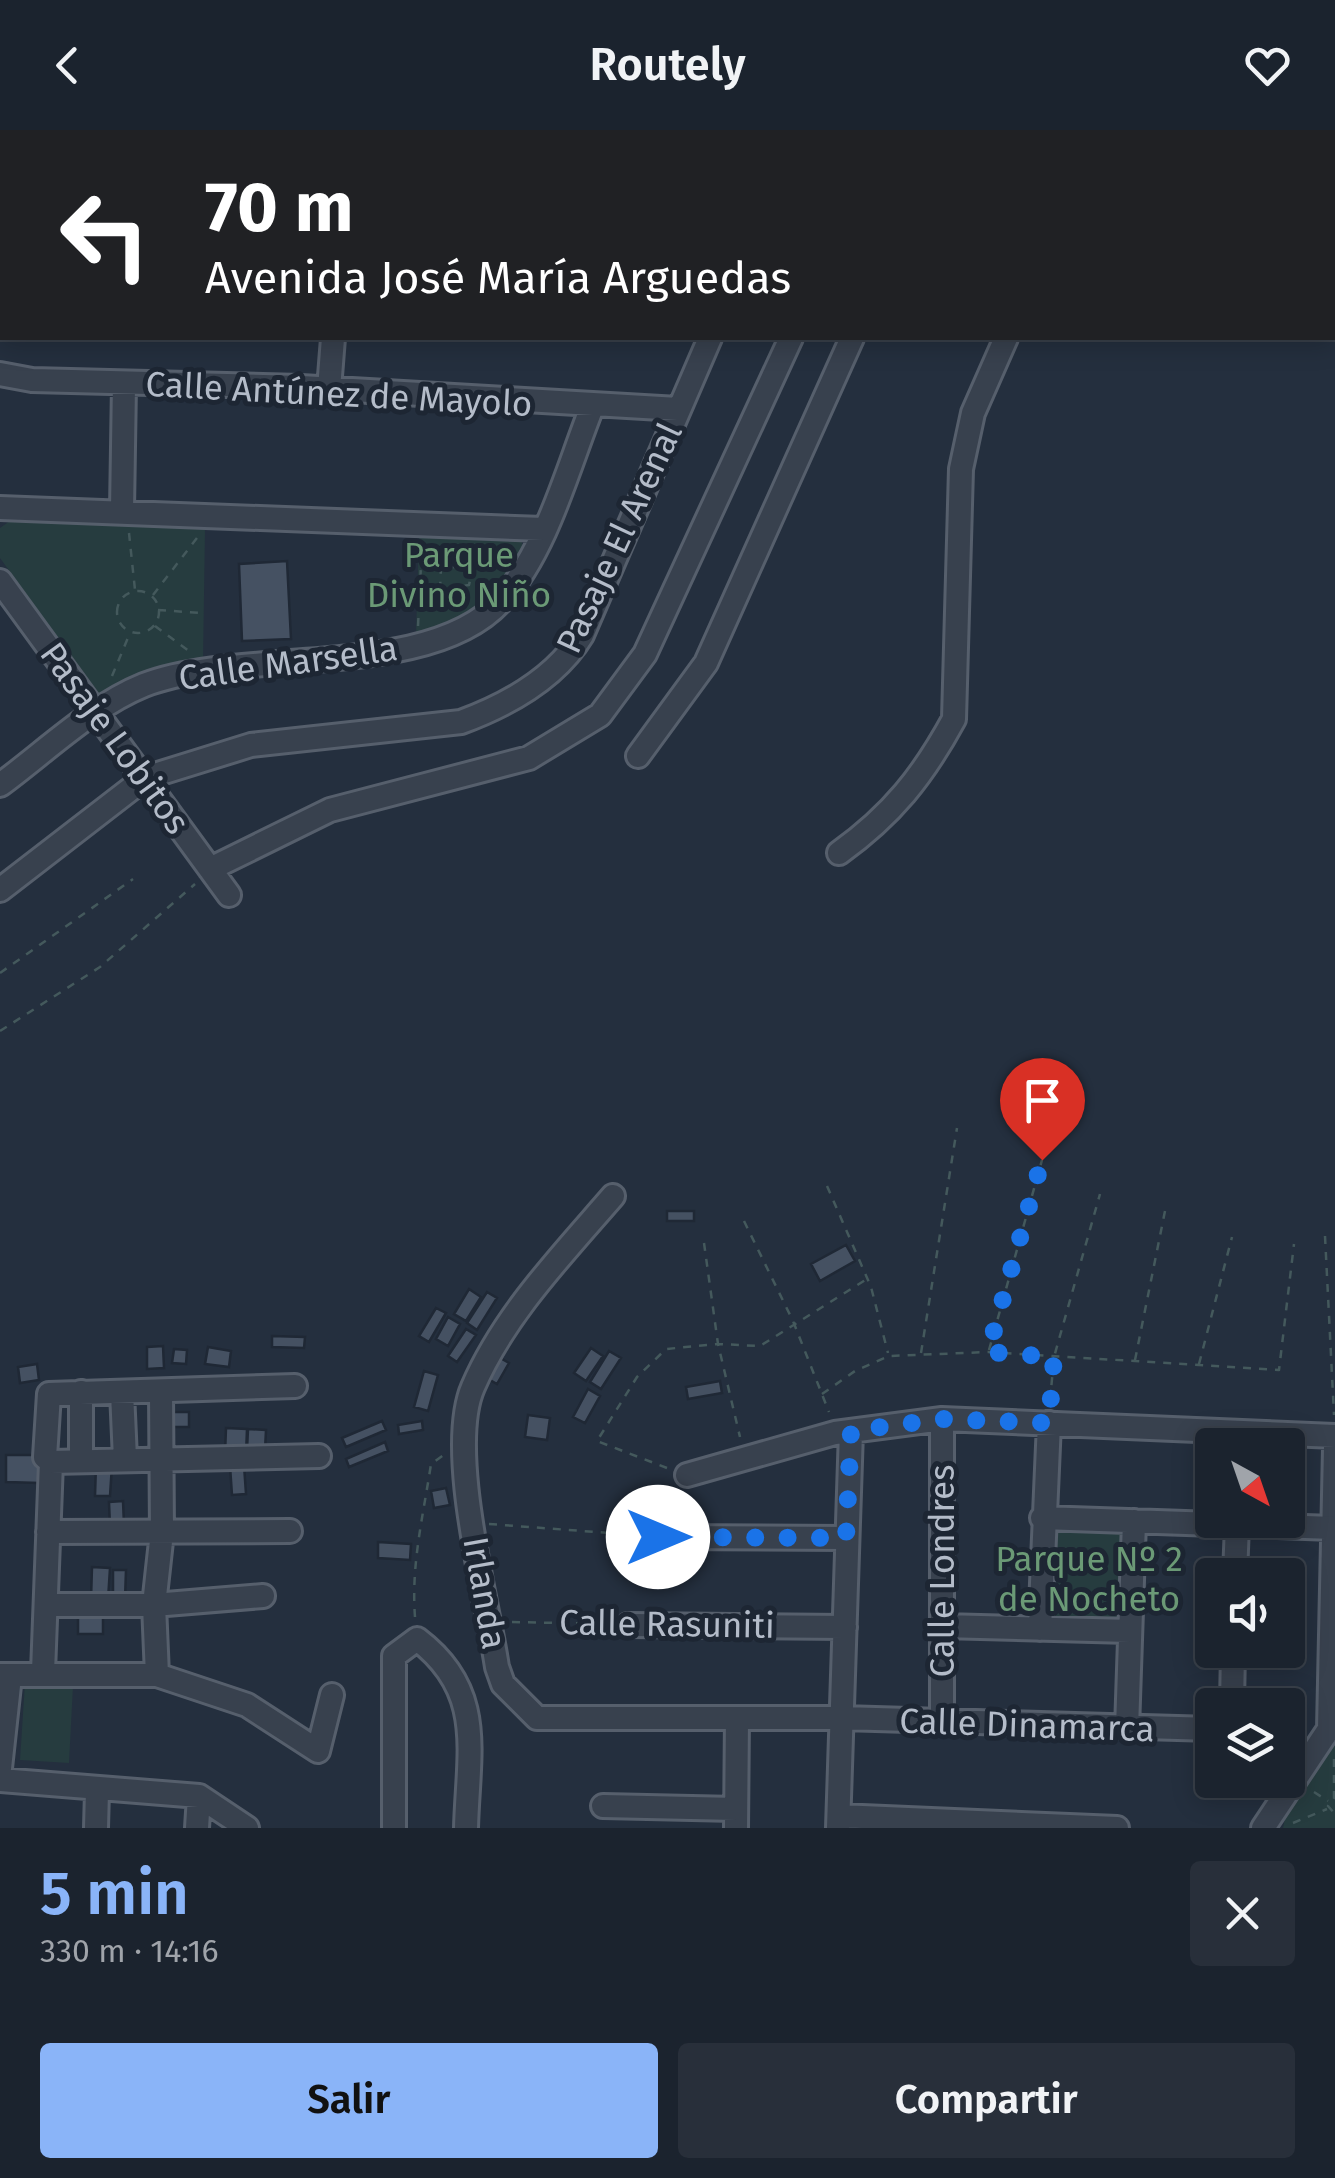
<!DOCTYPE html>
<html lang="es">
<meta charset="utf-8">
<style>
:root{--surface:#1b232e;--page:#282f3a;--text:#f1f3f6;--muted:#a0a4aa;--line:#39404a;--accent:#8ab4f8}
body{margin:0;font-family:"Fira Sans",sans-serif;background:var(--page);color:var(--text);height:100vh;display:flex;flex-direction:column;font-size:38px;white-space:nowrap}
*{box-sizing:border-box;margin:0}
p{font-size:32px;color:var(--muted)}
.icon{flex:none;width:55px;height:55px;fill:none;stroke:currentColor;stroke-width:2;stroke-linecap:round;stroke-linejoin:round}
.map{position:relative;height:1698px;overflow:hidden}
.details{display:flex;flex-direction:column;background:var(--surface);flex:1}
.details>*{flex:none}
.hud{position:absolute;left:0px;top:0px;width:1335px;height:210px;box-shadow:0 5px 25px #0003,0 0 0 2px var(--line);background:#202124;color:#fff;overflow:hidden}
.needle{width:65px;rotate:140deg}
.buttons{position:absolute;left:1195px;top:1298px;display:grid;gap:20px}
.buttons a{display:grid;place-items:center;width:110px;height:110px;border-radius:10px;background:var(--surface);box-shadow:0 5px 25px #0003,0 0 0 2px var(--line);font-size:50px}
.pin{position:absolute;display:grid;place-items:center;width:85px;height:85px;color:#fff;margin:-102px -42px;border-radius:50% 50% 50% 0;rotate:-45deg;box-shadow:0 0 10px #0007}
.pin .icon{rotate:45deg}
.me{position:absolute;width:110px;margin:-55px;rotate:90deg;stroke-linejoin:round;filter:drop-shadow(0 0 8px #0008)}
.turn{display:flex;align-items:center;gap:35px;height:210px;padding:0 40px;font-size:45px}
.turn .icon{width:130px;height:130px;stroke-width:2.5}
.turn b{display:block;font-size:70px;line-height:85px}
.round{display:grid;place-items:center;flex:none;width:105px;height:105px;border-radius:10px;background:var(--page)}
.head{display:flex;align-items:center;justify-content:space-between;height:170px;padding:0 40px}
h1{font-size:60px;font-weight:600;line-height:75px;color:var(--accent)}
.button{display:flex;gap:20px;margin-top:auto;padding:20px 40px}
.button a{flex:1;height:115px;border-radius:10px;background:var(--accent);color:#111;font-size:40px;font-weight:600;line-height:115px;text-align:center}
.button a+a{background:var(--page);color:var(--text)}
header{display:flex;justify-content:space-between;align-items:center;height:130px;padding:0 40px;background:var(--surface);font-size:45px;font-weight:600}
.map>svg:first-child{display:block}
.green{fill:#263c3f}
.building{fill:#455162;stroke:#1f2835;stroke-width:2.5}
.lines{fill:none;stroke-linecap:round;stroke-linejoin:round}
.minor-casing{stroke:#565f6c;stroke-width:28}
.path{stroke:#44595c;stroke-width:2.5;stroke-dasharray:8 8;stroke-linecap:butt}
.minor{stroke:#38414e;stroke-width:22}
.route{stroke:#1a73e8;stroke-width:18;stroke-dasharray:0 32.4}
.labels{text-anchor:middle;stroke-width:10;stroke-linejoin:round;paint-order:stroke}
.street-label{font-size:35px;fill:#b4bcc9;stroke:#1d2633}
.park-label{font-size:35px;fill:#6b9a76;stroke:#1d2633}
</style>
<header><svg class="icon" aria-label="back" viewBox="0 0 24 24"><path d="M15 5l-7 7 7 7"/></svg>Routely<svg class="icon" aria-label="heart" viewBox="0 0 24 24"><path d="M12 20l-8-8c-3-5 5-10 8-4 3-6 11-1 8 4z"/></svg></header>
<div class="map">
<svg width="1335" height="1698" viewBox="0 0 1335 1698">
<rect width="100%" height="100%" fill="#242f3e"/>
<path class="green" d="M14,388L205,399L203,532L104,572L0,428V398Z
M419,406L521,409L523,417C495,471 473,485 416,504Z
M1053,1401L1128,1403L1126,1497L1047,1496Z
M25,1553L73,1556L69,1633L20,1630Z
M1331,1615H1335V1698H1283L1286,1684Z"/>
<path class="building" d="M287,431L291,509L242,511L239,434Z
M667,1081H694V1091H667Z
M846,1115L855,1131L820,1151L811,1134Z
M469,1159L481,1167L466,1191L454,1184Z
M487,1162L497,1168L477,1200L467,1193Z
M436,1178L446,1183L429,1212L419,1206Z
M448,1187L460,1194L448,1216L436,1209Z
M466,1199L476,1205L457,1232L448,1226Z
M272,1206L305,1207L304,1218L272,1217Z
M163,1216L164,1238L147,1239V1217Z
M208,1217L231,1221L229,1237L205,1234Z
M591,1218L603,1226L586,1251L574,1243Z
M174,1219L187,1220L186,1234L172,1233Z
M609,1221L621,1228L601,1259L590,1252Z
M495,1225L509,1233L497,1254L483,1246Z
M37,1234L39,1250L20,1253L18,1237Z
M424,1241L438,1245L428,1281L414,1277Z
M720,1251L722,1263L688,1269L686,1257Z
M588,1259L600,1266L585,1293L573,1287Z
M163,1282H189V1297H162Z
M528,1285L550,1288L547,1310L525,1307Z
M382,1291L386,1300L346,1317L342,1308Z
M422,1291L423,1300L399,1304L398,1295Z
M226,1298L247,1299L246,1325L225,1324Z
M248,1299L266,1300L265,1320H247Z
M385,1312L388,1321L349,1337L346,1329Z
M6,1325H40V1353L6,1352Z
M96,1335H112L110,1366H95Z
M244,1335L246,1364L232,1365L230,1336Z
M446,1358L450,1375L434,1378L431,1361Z
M123,1371L124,1395L110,1396L109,1372Z
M378,1412L411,1414L410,1430L378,1428Z
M92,1437L110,1438L108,1470L91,1469Z
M113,1440H126L125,1469H113Z
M103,1478V1504H78V1479Z"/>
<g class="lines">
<g class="minor-casing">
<path id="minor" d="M774,0L776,2
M836,0L837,2
M595,2V0
M0,19H2
M0,79H2
M0,128H2
M0,182H2
M0,244L32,250L301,257L678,279
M329,259L333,208
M0,378L543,399
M122,380L124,254
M0,451L229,765
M638,626L706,533L852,208
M0,655C45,622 92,576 144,555C242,517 431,551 502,470C547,419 567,340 592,277
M839,723C892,685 923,646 954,589L961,339L973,283L1006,208
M210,739L330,680L529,628L600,585L645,524L791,208
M0,760L145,648L251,615L461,592C507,575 556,548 582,505L710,208
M613,1066C562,1125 504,1185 473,1257C446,1319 487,1469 497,1537L503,1554L537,1588H842L1212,1599
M81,1262V1331
M122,1262L125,1329
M942,1289V1592
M51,1332L319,1326
M687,1345L835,1303L942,1289L1335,1306
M1042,1388L1333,1398
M48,1402L290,1401
M657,1407L846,1408
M1235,1445L1237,1395
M46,1475H154L263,1466
M628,1495L845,1497
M943,1496L1130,1501
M1040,1499L1049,1293
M43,1542L51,1332L45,1327L49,1264L295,1256
M0,1545H157L247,1575L318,1621L332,1565
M157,1545L154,1475L162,1402L161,1263
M1232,1575L1233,1520
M1127,1599L1134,1391
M1329,1599L1335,1318
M0,1638L10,1546
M0,1650L199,1666L247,1698
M603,1676L736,1679
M839,1686L1117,1698
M96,1698L97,1661
M197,1698L199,1666
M394,1698V1526L417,1509C486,1561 468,1622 466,1698
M736,1698L737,1588
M838,1698L851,1301
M1263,1698L1329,1599"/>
</g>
<path class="path" d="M129,403L135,460
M474,435L495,417
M473,436L469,455L440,459L441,438Z
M117 482a21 21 0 1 1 42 0a21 21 0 1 1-42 0Z
M153,465L200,404
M420,479L439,460
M158,480L201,483
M155,496L189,521
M418,496L422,414
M112,546L130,503
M0,843L133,749
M0,901L100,837L195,754
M827,1056L871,1157L888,1223
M744,1091L793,1191L829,1282
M1325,1106L1334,1285
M704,1113L718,1214L740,1307
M989,1220L1042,1030
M921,1223L957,998
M1135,1230L1165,1081
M1199,1234L1232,1107
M822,1264L855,1241L889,1226L988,1222L1279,1240L1294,1114
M1050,1271L1054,1227L1100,1064
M667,1338L597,1311L637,1247L666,1219L718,1214L760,1216L867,1149
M489,1394L636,1405
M415,1487C411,1434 423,1387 431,1334L445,1324
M512,1492L609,1494
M1334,1629V1668L1328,1676L1335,1684
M1314,1662L1328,1671
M1293,1693L1327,1679"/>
<use href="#minor" class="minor"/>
</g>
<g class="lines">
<path class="route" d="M658,1407L846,1408L851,1301L942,1289L1049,1293L1054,1227L988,1222L1042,1030"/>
</g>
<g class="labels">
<g class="street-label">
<text transform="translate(339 264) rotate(3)" y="12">Calle Antúnez de Mayolo</text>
<text transform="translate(619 408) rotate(-65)" y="12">Pasaje El Arenal</text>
<text transform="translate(288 533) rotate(-8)" y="12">Calle Marsella</text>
<text transform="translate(115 608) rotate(54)" y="12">Pasaje Lobitos</text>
<text transform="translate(942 1441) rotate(-90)" y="12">Calle Londres</text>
<text transform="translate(485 1463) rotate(80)" y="12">Irlanda</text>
<text transform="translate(667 1494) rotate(1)" y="12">Calle Rasuniti</text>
<text transform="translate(1027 1595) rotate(2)" y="12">Calle Dinamarca</text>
</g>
<g class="park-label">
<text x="459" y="437">Parque<tspan x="459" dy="40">Divino Niño</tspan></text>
<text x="1089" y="1441">Parque Nº 2<tspan x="1089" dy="40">de Nocheto</tspan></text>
</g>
</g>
</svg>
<div class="buttons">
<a><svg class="needle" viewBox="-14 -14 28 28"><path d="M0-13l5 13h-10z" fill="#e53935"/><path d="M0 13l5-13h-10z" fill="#a0a4aa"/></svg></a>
<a><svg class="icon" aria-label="sound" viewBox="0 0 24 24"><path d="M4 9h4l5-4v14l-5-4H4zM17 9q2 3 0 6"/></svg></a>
<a><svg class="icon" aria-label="layers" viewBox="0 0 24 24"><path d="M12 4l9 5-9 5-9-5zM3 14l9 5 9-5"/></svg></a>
</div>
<div class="pin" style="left:1042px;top:1030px;background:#d93025"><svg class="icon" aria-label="arrive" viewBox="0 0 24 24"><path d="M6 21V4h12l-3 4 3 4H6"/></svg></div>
<svg class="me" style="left:658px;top:1407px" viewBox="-20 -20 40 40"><circle r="19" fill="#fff"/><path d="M0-13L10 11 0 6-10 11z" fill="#1a73e8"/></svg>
<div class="hud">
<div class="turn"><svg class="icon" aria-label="left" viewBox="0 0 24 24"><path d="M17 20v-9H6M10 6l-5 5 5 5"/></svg><div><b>70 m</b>Avenida José María Arguedas</div></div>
</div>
</div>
<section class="details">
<div class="head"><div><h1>5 min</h1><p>330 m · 14:16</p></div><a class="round"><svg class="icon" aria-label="close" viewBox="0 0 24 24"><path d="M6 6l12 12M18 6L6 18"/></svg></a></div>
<div class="button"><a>Salir</a><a>Compartir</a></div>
</section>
